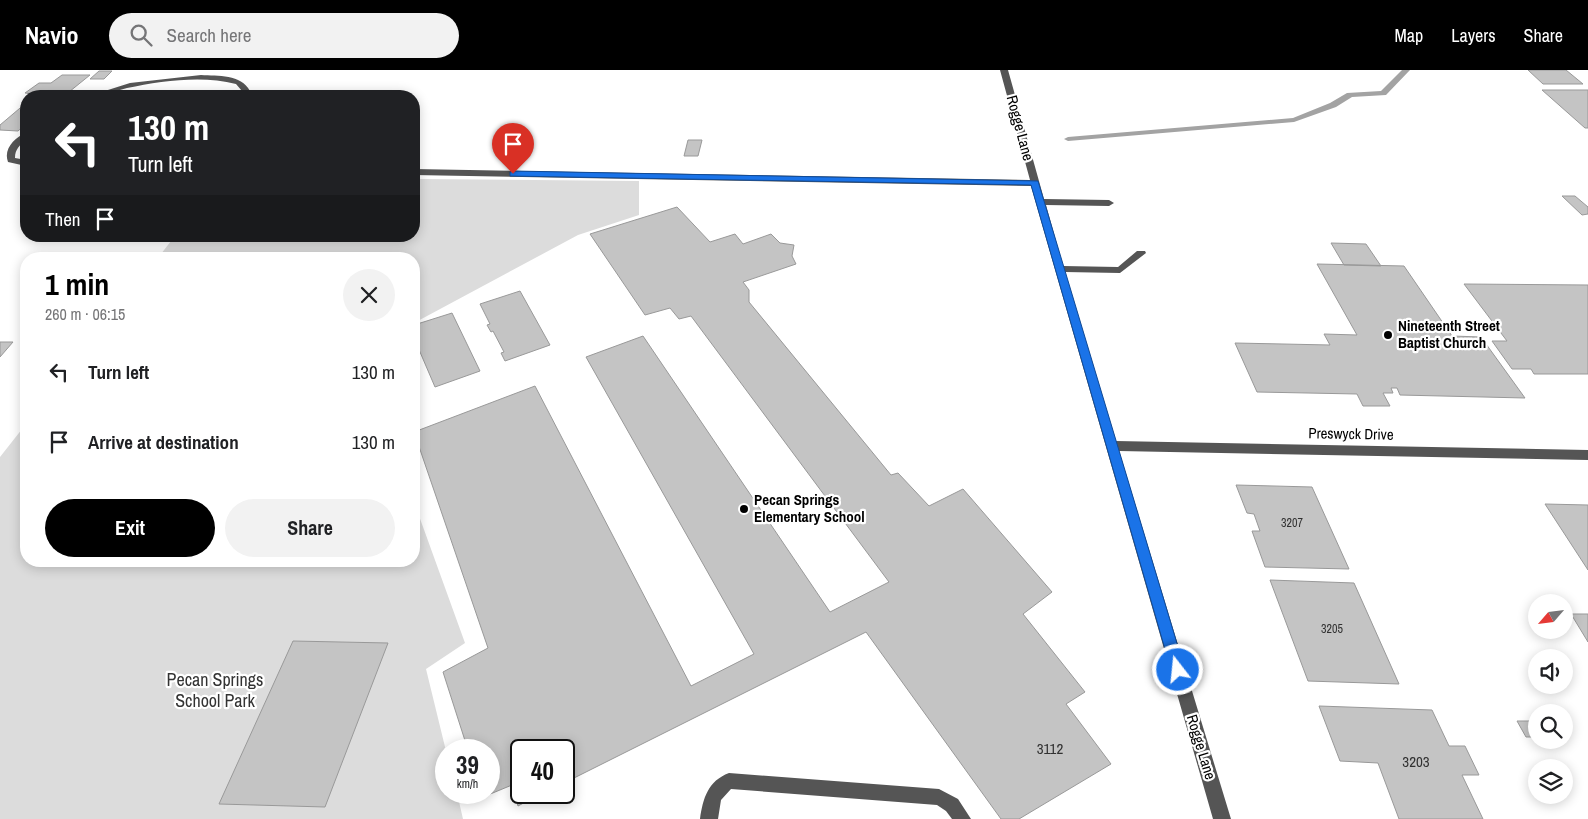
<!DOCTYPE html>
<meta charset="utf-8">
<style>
:root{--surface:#fff;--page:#f2f2f2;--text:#202124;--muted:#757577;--accent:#000}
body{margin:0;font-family:"Archivo Narrow",sans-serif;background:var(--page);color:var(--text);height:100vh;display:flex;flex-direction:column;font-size:19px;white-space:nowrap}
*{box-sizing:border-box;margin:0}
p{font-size:16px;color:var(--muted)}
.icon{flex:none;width:28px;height:28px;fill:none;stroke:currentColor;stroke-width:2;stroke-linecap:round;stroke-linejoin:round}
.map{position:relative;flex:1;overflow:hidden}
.sheet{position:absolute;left:20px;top:182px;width:400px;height:315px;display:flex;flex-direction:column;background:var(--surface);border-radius:20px;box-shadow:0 2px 12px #0003}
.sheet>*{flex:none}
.banner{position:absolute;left:20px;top:20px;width:400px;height:152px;border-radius:20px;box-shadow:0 2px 12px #0003;background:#202124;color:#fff;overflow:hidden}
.needle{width:32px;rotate:242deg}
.buttons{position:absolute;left:1528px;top:524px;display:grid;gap:10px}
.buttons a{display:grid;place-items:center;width:45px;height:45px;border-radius:50%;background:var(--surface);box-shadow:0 2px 12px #0003;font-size:25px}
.speed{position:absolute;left:435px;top:669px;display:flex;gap:10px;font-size:25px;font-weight:700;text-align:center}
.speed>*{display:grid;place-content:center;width:65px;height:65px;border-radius:50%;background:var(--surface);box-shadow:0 2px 12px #0003;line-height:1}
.speed small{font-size:12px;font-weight:400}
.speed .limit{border:2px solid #111;border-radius:8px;background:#fff;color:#111}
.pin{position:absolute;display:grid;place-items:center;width:42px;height:42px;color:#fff;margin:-51px -21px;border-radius:50% 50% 50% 0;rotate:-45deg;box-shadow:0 0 5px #0007}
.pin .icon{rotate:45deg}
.me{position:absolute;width:55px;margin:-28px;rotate:344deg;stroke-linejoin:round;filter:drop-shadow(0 0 4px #0008)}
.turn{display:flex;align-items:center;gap:18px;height:105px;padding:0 25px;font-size:22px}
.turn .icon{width:65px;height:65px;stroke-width:2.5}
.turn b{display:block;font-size:35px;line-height:42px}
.then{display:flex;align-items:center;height:48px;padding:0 25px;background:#0003;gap:10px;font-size:19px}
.round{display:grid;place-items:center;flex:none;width:52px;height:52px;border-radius:26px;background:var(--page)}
.overview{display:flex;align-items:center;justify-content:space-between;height:85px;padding:0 25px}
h1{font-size:30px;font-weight:700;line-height:38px;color:var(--accent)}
.cta{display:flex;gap:10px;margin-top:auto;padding:10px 25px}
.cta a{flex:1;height:58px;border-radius:30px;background:var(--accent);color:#fff;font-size:20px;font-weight:700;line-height:58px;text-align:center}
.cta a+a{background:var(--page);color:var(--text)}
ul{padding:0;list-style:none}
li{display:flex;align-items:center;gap:15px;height:70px;padding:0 25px}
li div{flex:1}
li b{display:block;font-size:19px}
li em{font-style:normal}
header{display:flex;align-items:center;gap:30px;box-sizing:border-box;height:70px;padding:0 25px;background:var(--accent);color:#fff}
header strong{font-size:24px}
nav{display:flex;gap:28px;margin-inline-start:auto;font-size:18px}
.search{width:350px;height:45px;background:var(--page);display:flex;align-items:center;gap:12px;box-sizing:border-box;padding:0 18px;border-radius:28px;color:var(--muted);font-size:19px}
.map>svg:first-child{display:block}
.green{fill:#dcdcdc}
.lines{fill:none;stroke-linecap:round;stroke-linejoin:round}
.stream{fill:#a3a3a3;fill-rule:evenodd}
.building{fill:#c4c4c4;stroke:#999}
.minor{fill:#555;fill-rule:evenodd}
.route{fill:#1a73e8;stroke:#114b97}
.poi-dot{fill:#000;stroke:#fff;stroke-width:2}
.labels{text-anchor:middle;stroke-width:4.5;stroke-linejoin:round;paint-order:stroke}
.number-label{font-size:12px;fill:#313131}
.street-label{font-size:15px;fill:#000;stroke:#fff}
.poi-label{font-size:15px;font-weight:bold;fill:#000;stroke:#fff;text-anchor:start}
.near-number-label{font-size:15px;fill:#313131}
.near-park-label{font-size:18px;fill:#333;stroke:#fff}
</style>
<header>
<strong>Navio</strong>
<div class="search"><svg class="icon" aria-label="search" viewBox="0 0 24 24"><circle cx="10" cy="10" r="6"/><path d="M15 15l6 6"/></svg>Search here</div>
<nav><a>Map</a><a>Layers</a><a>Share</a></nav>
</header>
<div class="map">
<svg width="1588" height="749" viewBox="0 0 1588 749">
<rect width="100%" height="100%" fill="#fff"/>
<path class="green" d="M414,109L639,111V145L578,165L414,253V189H157L175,166H414Z
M26,354V491H414V432L465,573L426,599L446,681V722L457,723L463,749H0V387Z"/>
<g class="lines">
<path class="stream" d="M1402,0H1410L1386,25L1352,27L1336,37L1294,52L1068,71L1064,69L1068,67L1293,48L1330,33L1347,23L1381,21Z"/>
</g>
<path class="building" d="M1528,0H1566L1583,14H1543Z
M99,1H112L104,9H90Z
M62,5H90L64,26H35L38,24L25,23L39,13H51Z
M1542,20H1588V58H1585Z
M26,33V54L18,61L0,60V55Z
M688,70H702L698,86H684Z
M1562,126H1575L1588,137V144L1582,145Z
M677,137L710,172L735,164L743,174L771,164L780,173L794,175L792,186L796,194L743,212L749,220V232L891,405L898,403L929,436L963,419L1052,522L1023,544L1085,622L1066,634L1111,694L1019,749H1001L866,562L564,713V680H521V722H544L518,736L512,715L483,727L482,722H489V680H468L443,602L488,578L414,362L535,316L691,616L754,584L586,287L643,266L830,542L889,512L691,246L679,249L670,238L645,245L590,164Z
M1331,173L1366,174L1381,196L1344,195Z
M1317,194L1404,196L1452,266L1481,267L1525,328L1400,325L1397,318H1391L1393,323H1383L1390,336H1363L1357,324L1257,322L1235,273L1330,275L1324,264L1357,265Z
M1464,214L1588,215V304H1534L1531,299H1512L1492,271H1507Z
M520,221L550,275L505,291L501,283L504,282L493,261L491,262L487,255L490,254L480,234Z
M452,243L480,301L435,317L414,268V255Z
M0,272H13L0,287Z
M1236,415L1312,417L1349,499L1265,497L1252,461H1260L1254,444L1247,443Z
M1545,434L1588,435V500Z
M1270,510L1354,513L1399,614L1308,611Z
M1571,544H1588V572Z
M293,571L388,573L325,737L219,734Z
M1319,636L1432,640L1449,676H1465L1479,705H1462L1483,749H1399L1378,693L1340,691Z
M1517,651H1536V667H1526Z"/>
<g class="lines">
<path class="minor" d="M1000,0H1008L1044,129L1109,130L1114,133L1109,136L1046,135L1063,196L1118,197L1137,181H1145L1146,183L1120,203L1065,202L1116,371L1588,380V390L1119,381L1231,749H1213L1031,116L414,105V99L1030,110Z
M201,5C218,6 241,4 250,21L246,26H238L242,21L236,14C202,5 161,11 127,18C114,21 102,27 89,26L130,13Z
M26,63V70C20,75 15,79 15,88L26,90V96L8,92C3,79 15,67 26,63Z
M729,703L939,719L958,729L971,749H952L946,741L937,735L731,719L721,730L718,749H700C703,728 708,711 729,703Z"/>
</g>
<path class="route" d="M513,101L1038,111L1185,600L1183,605L1178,607L1173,605L1171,600L1031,115L510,106V102Z"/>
<g class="poi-dot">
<circle cx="1388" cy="265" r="5"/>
<circle cx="744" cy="439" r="5"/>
</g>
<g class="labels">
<g class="number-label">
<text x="1292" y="457">3207</text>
<text x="1332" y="563">3205</text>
</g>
<g class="street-label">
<text transform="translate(1020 58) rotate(75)" y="5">Rogge Lane</text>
<text transform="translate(1351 364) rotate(1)" y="5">Preswyck Drive</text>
<text transform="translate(1201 677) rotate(73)" y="5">Rogge Lane</text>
</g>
<g class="poi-label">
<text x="1398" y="261">Nineteenth Street<tspan x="1398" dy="17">Baptist Church</tspan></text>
<text x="754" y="435">Pecan Springs<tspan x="754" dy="17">Elementary School</tspan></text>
</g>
<g class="near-number-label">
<text x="1050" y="684">3112</text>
<text x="1416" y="697">3203</text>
</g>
<g class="near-park-label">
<text x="215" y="616">Pecan Springs<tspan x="215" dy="21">School Park</tspan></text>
</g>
</g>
</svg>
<div class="buttons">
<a><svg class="needle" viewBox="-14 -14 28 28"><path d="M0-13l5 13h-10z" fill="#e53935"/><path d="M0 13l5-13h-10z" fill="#757577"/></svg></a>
<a><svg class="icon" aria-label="sound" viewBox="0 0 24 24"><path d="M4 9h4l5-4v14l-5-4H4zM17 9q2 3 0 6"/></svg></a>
<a><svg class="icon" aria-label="search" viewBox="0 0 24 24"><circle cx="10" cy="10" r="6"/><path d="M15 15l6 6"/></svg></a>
<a><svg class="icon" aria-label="layers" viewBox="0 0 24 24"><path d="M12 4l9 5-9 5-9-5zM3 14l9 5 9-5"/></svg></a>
</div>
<div class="speed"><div>39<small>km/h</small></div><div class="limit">40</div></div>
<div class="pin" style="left:513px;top:104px;background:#d93025"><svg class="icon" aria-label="arrive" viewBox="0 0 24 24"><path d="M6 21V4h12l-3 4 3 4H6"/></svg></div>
<svg class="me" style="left:1178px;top:600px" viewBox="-20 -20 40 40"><circle r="17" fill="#1a73e8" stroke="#fff" stroke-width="3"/><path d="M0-11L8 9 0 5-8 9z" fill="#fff"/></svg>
<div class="banner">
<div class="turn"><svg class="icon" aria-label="left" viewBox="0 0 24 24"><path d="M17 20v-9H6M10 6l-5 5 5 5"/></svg><div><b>130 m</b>Turn left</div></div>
<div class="then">Then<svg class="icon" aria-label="arrive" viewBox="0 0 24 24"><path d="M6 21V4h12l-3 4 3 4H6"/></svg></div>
</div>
<section class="sheet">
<div class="overview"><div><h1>1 min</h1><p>260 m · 06:15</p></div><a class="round"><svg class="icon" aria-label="close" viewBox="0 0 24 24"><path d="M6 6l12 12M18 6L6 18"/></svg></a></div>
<ul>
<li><svg class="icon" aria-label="left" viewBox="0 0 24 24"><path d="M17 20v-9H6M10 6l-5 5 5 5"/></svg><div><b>Turn left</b></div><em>130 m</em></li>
<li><svg class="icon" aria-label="arrive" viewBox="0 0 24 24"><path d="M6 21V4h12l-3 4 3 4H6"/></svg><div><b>Arrive at destination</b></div><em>130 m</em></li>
</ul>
<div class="cta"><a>Exit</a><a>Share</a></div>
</section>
</div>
